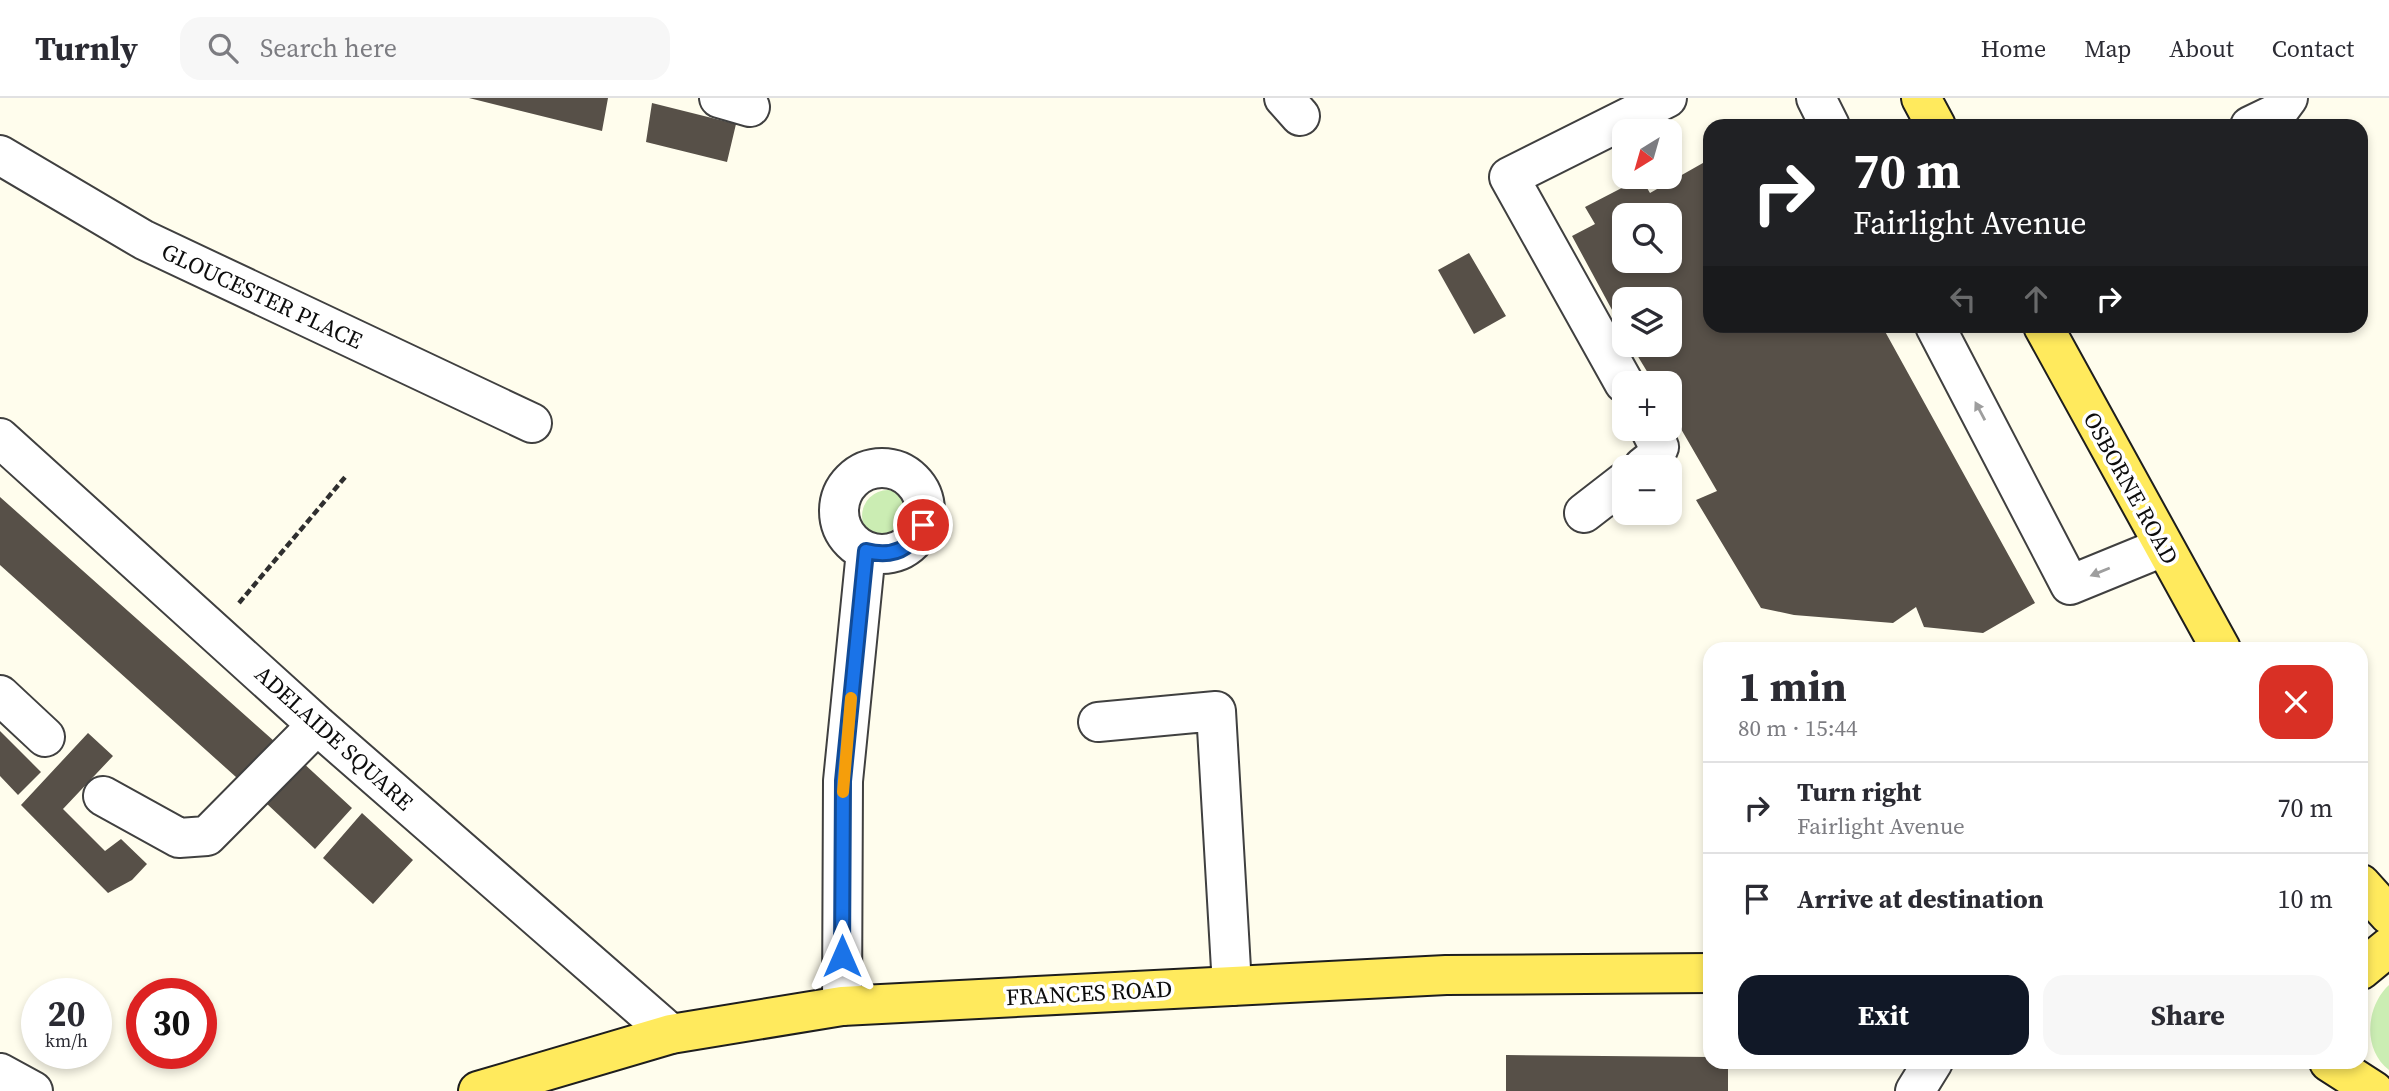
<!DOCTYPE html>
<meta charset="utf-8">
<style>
:root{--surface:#fff;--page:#f7f7f7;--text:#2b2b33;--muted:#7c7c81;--line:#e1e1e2;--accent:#111827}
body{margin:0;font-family:"Source Serif 4",serif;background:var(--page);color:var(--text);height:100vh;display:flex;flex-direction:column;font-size:26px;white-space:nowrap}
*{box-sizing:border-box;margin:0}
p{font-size:23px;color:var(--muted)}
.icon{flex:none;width:38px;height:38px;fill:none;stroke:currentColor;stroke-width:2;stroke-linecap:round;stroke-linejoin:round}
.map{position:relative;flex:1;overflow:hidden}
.panel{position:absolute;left:1703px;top:544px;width:665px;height:427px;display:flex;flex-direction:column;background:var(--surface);border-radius:21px;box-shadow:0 4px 10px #0003}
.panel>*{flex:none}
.banner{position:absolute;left:1703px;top:21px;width:665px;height:214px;border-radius:21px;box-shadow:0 4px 10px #0003;background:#202124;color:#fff;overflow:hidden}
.needle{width:46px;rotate:217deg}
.fabs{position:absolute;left:1612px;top:21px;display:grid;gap:14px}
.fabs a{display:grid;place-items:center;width:70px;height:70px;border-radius:14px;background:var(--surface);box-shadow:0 4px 10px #0003;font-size:35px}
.speed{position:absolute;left:21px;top:880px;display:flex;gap:14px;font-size:35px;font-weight:700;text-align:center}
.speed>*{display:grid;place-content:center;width:91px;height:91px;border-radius:50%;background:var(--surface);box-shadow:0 4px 10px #0003;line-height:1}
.speed small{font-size:18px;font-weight:400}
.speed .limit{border:10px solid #d22;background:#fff;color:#111}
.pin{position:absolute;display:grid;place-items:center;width:60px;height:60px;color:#fff;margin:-30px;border:4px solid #fff;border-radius:50%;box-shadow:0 2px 7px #0007}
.me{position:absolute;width:77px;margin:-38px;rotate:0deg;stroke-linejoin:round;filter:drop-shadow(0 0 5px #0008)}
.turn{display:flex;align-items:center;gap:24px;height:147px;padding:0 35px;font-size:32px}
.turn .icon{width:91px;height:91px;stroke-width:2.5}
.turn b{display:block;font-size:49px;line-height:60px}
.lanes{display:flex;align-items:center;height:66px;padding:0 35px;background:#0003;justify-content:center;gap:35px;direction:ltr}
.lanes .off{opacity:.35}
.round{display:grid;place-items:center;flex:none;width:74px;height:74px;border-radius:21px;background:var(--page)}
.overview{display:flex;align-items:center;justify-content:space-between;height:119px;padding:0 35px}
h1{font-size:42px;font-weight:700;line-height:52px}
.button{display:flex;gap:14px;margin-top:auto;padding:14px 35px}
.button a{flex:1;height:80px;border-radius:21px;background:var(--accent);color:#fff;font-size:28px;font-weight:700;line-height:80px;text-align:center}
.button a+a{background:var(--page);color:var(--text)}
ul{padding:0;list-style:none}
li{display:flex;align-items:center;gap:21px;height:91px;padding:0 35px;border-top:2px solid var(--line)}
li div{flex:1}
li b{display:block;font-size:26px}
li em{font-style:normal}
header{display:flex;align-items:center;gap:42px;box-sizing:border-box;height:98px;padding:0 35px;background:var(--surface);border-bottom:2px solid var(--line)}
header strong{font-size:33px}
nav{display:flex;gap:38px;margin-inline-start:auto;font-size:24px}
.search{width:490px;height:63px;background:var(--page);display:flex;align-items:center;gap:18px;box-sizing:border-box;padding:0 24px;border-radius:21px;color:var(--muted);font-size:26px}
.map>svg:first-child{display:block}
.green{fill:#cbedb3}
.building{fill:#575048;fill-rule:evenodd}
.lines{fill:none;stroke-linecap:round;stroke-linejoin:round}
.minor-casing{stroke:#404040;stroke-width:42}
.major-casing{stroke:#1e1e1e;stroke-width:42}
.path{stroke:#2f2f2f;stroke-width:4.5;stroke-dasharray:7 3.5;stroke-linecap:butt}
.minor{stroke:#fff;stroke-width:38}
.major{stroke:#ffea5d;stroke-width:38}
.oneway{fill:#9e9e9e}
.route-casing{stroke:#114b97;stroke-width:18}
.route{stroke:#1a73e8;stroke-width:12}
.slow{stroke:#f59e0b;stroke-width:12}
.labels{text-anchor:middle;stroke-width:7;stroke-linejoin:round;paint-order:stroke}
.street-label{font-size:23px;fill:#0d0d0d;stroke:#fff}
</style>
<header>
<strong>Turnly</strong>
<div class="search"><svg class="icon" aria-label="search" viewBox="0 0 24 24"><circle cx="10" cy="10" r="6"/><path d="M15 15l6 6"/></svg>Search here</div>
<nav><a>Home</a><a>Map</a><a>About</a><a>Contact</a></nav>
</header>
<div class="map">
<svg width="2389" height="993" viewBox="0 0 2389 993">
<rect width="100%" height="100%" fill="#fffded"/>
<path class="green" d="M862 418a26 26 0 1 1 52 0a26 26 0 1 1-52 0Z
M2389,887V972C2362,951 2366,908 2389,887Z"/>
<path class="building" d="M469,0H608L602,33Z
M652,5L736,26L727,64L646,44Z
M1710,61V228H1882L2035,505L1983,535L1924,529L1916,509L1893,525L1794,517L1761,510L1696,402L1717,393L1670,312V285H1654L1631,247H1670V201H1624V234L1572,138L1595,126L1585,109L1641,80L1650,95ZM1624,117H1670V163H1624Z
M1469,155L1506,218L1474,236L1438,172Z
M0,399L283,651L246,688L0,467Z
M0,633L41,674L18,697L0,678Z
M88,635L113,658L63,711L105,753L121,741L147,766L132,782L108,795L21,707Z
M301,663L352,710L315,751L266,705Z
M362,715L413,762L373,806L323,760Z
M1506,957L1710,959V964H1728V993H1506Z"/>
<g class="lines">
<g class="minor-casing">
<path id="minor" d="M719,0L750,9
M1284,0L1300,18
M1816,0L1830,28
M2250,28L2277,15L2288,0
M0,57L144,142L532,325
M1935,228L2070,487L2163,449
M1624,285L1509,79L1667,0
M0,340L317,627L671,936
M1643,369L1653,361L1659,349L1650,331
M839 413a43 43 0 1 1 86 0a43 43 0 1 1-86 0Z
M1584,415L1624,384
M0,597L45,639
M1098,624L1216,613L1232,888
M103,698L179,740L207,738L317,627
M842,908L843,683L866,453
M0,975L33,993
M1915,993L1933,964"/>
</g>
<g class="major-casing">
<path id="major" d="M1921,0L1936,28
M2043,228L2221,551
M2361,786L2389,817
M2361,872L2389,849
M2329,964L2374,993
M478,993L671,936L842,908L1446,877L1710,875"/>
</g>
<path class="path" d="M239,505L346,378"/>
<use href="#minor" class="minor"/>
<use href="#major" class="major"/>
</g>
<defs><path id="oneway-solid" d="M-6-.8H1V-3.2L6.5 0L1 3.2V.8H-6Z" transform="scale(1.75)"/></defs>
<g class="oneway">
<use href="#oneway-solid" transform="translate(1980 313) rotate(-118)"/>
<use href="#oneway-solid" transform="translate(2100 474) rotate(158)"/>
</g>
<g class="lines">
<g class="route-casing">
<path id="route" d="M842,858L843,683L866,453C893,460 911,451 923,427"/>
</g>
<use href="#route" class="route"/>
<path class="slow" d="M843,694L851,600"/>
</g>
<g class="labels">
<g class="street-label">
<text transform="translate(262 198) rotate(25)" y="8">GLOUCESTER PLACE</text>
<text transform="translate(2131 390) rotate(61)" y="8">OSBORNE ROAD</text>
<text transform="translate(334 640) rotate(42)" y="8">ADELAIDE SQUARE</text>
<text transform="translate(1089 895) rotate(-3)" y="8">FRANCES ROAD</text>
</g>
</g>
</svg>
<div class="fabs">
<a><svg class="needle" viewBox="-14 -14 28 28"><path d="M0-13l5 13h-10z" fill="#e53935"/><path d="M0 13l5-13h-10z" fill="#7c7c81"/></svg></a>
<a><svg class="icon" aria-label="search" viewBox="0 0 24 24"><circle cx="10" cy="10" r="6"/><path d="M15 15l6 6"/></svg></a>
<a><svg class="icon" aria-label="layers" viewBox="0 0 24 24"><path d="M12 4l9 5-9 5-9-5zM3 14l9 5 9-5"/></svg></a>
<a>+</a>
<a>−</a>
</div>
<div class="speed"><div>20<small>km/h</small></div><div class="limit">30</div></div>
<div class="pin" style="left:923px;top:427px;background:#d93025"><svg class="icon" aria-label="arrive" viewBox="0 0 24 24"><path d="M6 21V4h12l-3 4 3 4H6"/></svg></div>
<svg class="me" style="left:842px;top:858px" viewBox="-20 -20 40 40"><path d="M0-17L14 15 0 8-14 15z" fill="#1a73e8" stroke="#fff" stroke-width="4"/></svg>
<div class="banner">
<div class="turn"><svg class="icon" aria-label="right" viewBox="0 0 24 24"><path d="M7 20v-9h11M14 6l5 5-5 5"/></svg><div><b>70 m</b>Fairlight Avenue</div></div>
<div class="lanes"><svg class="icon off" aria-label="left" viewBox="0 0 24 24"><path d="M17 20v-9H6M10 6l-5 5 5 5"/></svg><svg class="icon off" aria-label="ahead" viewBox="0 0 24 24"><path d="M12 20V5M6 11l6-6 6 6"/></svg><svg class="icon" aria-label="right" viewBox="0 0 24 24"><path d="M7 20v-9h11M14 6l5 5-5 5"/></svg></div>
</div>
<section class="panel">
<div class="overview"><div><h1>1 min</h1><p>80 m · 15:44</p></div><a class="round" style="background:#d93025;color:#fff"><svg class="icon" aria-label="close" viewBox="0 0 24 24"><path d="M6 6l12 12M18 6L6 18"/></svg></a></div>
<ul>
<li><svg class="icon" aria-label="right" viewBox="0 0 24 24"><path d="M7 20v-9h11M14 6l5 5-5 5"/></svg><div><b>Turn right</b><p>Fairlight Avenue</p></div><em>70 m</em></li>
<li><svg class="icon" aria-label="arrive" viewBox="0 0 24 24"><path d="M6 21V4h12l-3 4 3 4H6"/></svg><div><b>Arrive at destination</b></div><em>10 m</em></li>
</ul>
<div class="button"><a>Exit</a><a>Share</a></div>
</section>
</div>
